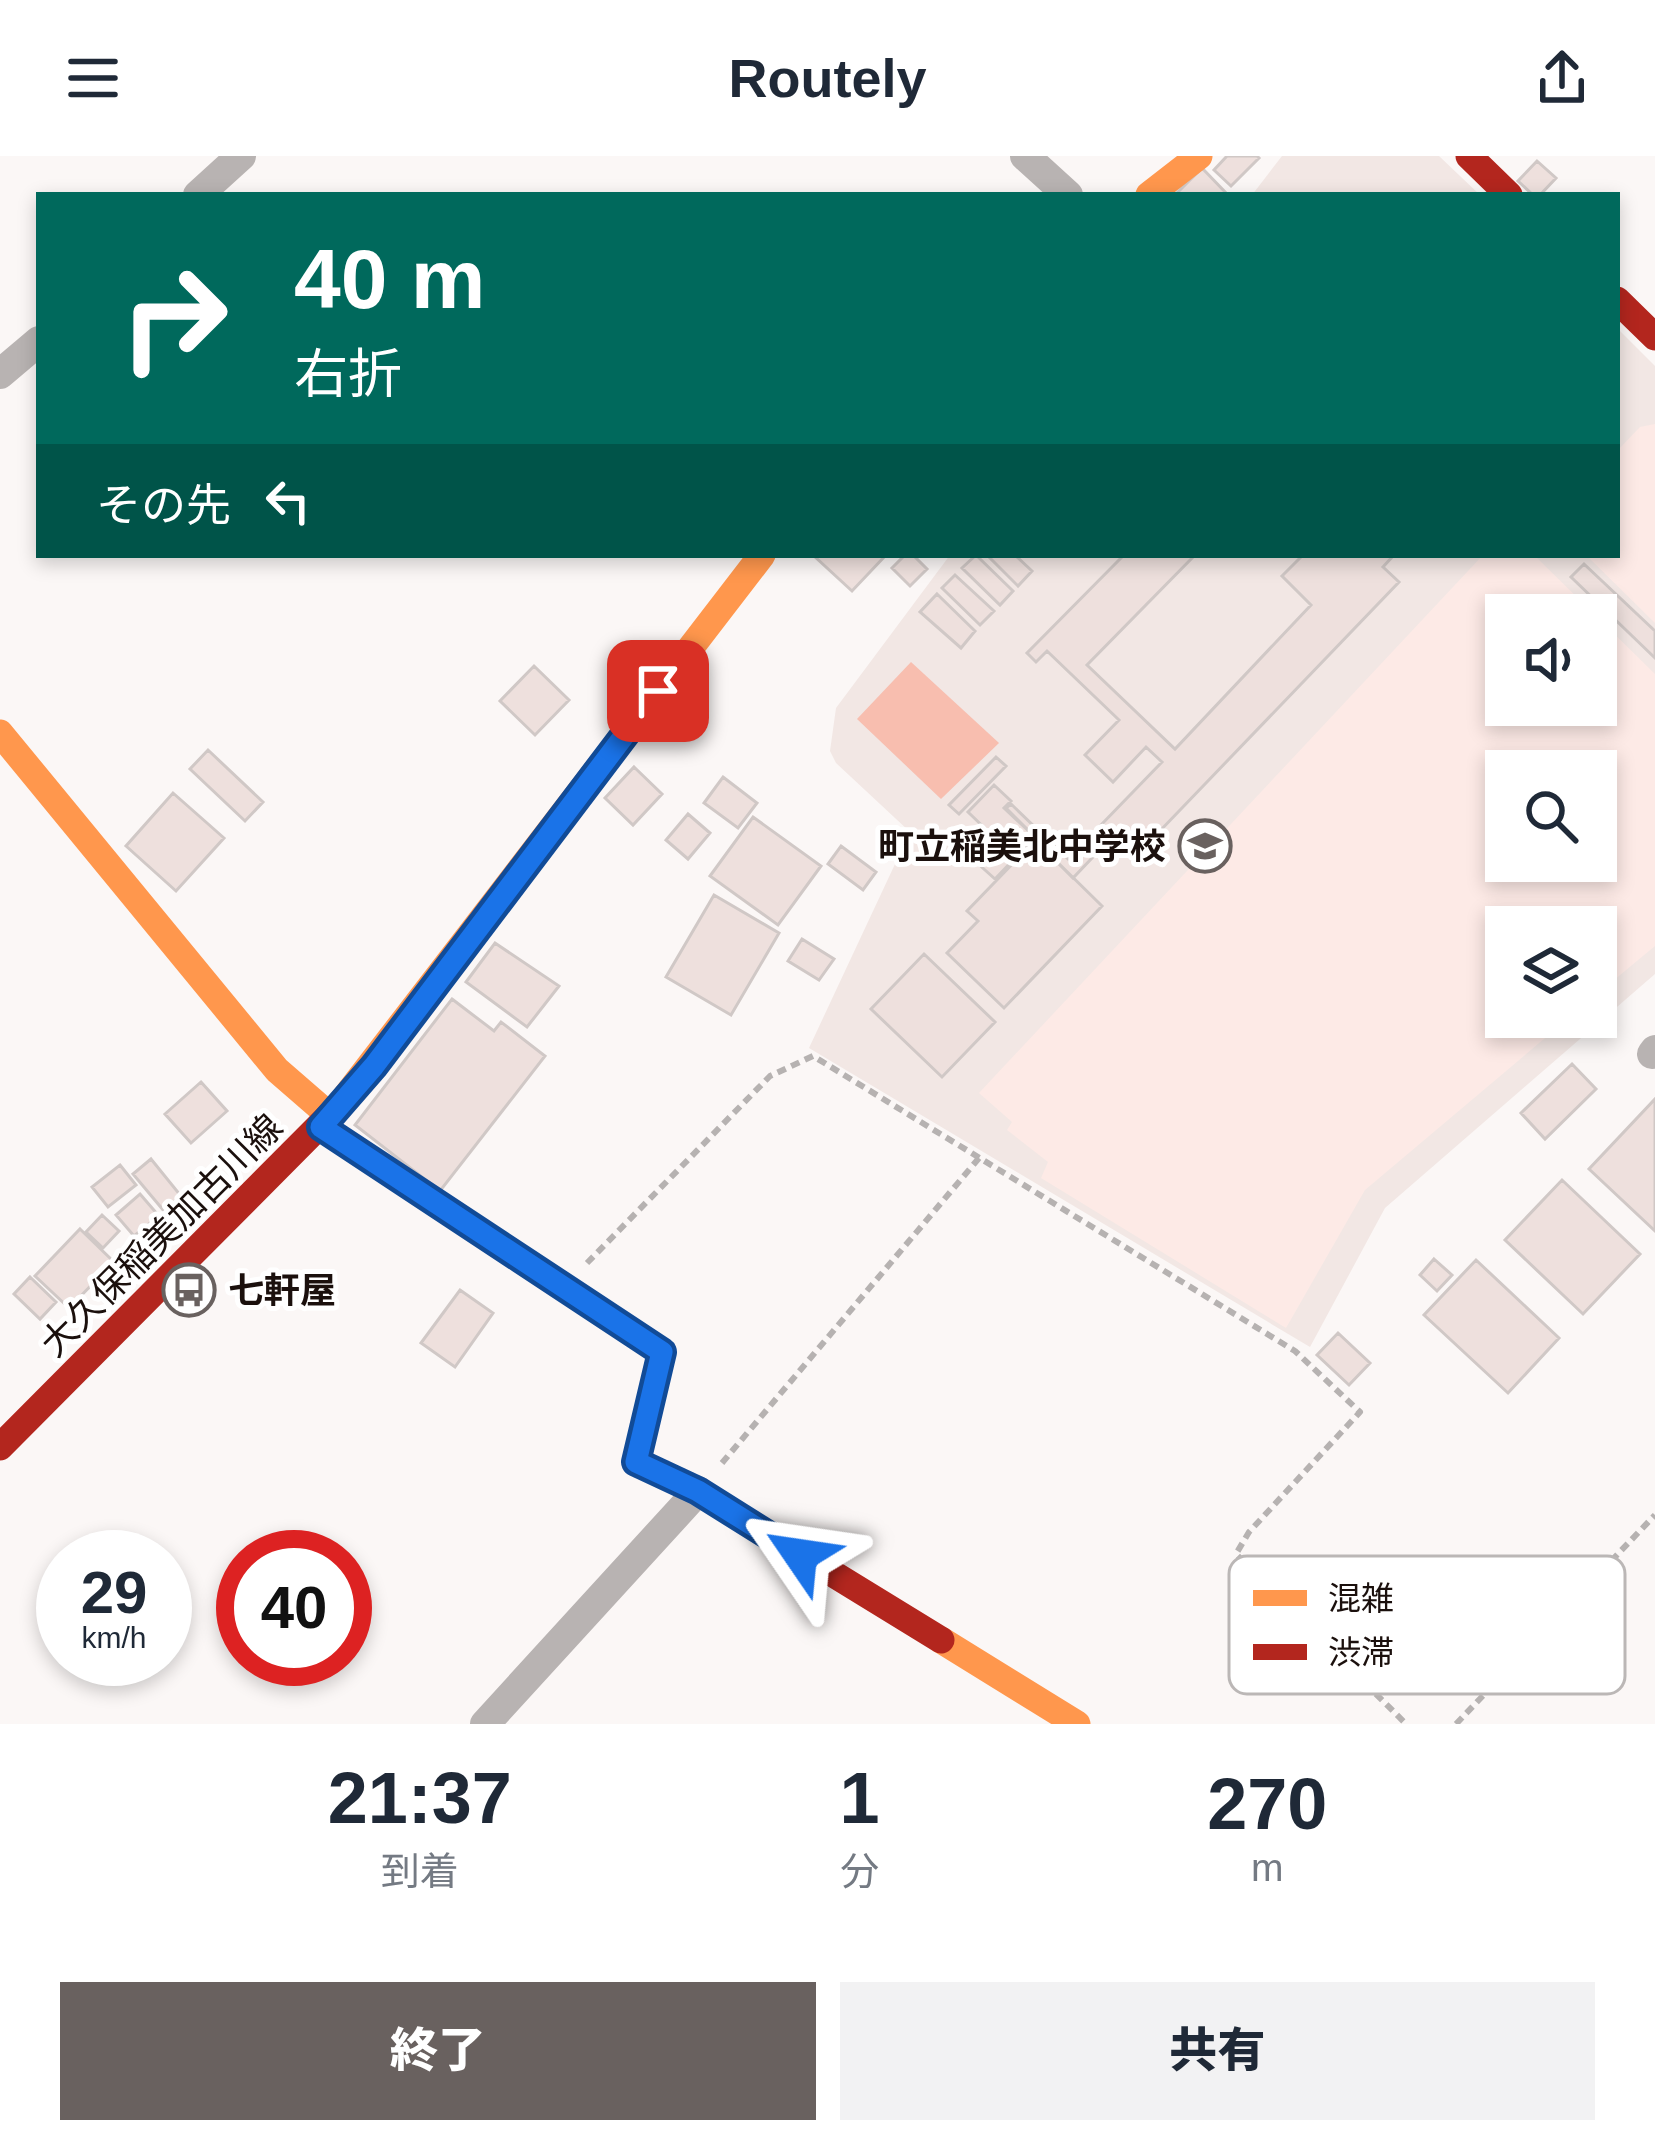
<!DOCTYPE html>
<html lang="ja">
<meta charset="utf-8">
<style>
:root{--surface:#fff;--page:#f2f2f3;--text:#1f2937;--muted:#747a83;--accent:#69615f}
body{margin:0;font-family:Arial,"Noto Sans JP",sans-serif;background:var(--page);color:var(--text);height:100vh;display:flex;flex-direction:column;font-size:45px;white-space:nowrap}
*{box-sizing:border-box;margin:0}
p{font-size:39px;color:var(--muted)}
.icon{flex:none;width:66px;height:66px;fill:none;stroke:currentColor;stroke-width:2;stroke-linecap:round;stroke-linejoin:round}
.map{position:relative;height:1568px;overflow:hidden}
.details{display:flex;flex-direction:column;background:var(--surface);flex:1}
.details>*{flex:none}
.guide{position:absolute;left:36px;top:36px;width:1584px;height:366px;border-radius:0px;box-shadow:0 6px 18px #0003;background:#00695c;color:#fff;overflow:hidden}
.buttons{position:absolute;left:1485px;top:438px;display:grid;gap:24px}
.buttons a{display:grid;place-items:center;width:132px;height:132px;border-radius:0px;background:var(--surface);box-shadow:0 6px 18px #0003;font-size:60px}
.speed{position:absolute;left:36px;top:1374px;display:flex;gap:24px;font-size:60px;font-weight:700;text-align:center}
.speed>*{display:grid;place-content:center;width:156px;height:156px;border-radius:50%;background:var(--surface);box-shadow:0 6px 18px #0003;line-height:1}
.speed small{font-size:30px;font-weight:400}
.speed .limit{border:18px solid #d22;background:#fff;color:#111}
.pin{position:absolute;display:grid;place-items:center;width:102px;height:102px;color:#fff;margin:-51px;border-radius:24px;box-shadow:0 6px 18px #0006}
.me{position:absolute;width:132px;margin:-66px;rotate:302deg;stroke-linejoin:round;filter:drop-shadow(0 0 9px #0008)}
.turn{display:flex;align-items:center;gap:42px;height:252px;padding:0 60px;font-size:54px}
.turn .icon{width:156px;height:156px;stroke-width:2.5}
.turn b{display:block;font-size:84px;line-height:102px}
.then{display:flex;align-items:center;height:114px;padding:0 60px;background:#0003;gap:24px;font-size:45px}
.eta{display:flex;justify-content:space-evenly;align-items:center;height:204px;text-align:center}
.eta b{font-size:72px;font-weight:800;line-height:84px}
.cta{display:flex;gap:24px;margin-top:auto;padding:24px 60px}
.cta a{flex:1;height:138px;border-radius:0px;background:var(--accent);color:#fff;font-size:48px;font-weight:800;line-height:138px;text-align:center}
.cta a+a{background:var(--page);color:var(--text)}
header{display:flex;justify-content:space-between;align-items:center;height:156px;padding:0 60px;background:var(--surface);font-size:54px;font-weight:800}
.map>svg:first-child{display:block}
.built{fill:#f2e7e4;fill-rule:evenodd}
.green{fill:#fdeae6;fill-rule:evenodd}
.water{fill:#f8beaf}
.building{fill:#eee0dd;stroke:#d0c8c6;stroke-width:3}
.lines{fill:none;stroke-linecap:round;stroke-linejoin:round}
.path{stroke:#b6b2b1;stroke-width:6;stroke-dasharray:9 6;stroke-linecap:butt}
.street{stroke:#b8b3b2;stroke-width:30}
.slow{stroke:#ff974d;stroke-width:27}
.jam{stroke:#b3261e;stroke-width:27}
.route-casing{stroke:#114b97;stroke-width:30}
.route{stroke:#1a73e8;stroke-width:21}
.labels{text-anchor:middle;stroke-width:10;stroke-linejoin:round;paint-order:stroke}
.poi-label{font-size:36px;font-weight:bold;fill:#1b100d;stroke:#fff;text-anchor:end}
.street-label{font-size:36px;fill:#1b100d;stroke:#fff}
.key{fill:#fff;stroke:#bbb7b6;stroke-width:3}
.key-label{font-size:33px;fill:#1b100d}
</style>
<header><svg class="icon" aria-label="menu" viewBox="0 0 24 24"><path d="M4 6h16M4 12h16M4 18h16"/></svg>Routely<svg class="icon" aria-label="share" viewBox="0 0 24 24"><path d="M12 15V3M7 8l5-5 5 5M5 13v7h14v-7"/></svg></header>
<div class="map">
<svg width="1655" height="1568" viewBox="0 0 1655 1568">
<rect width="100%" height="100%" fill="#fbf7f6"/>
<path class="built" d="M1282,0H1439L1480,39H1252Z
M1617,172L1655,210V818L1385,1052L1310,1191L809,892L910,676L836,607L830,595L836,552L950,399H1617ZM1506,459H1596V549H1506ZM1506,615H1596V705H1506ZM1506,771H1596V861H1506Z"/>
<path class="green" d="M1655,268V467L1586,399H1617V295L1640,271Z
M1483,399H1534L1595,459H1506V549H1596V460L1655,518V790L1596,839V771H1506V861H1570L1365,1034L1286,1172L1041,1022L1048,1006L1007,974L1012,966L979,937ZM1506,615H1596V705H1506Z"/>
<path class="water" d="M911,506L999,587L941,643L857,563Z"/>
<path class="building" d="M1227,0H1257L1259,2L1231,30L1214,14Z
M1537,5L1556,22L1540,39H1533L1518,25Z
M1202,12L1228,39H1175Z
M813,399H886L852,435Z
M905,399H913L927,413L910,430L892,412Z
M976,399L1013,435L1000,449L962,412Z
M987,399H1015L1032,415L1018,430Z
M1124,399H1195L1087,509L1175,593L1311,449L1282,420L1303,399H1394L1383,411L1399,426L1133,703L1111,682L1073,722L1045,694L1033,706L1023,697L1037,683L1006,652L1011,648L1068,703L1162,606L1146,591L1113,626L1085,599L1119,564L1047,495L1036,506L1027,497Z
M1584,408L1655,475V502L1571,421Z
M955,419L994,455L980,469L942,432Z
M937,438L975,475L961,492L920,456Z
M534,510L569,544L535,579L500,545Z
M208,594L263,646L245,665L190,613Z
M996,601L1006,610L959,658L949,649Z
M634,611L662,638L633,669L605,642Z
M723,621L757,647L738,672L704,647Z
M994,629L1011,645L1004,652L1035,681L995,723L975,705L996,683L968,656Z
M173,637L224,682L176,735L126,690Z
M688,658L710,677L688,703L666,684Z
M753,661L821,710L778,769L710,720Z
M841,690L876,716L863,734L828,708Z
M1045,694L1102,750L1004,852L947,797L978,765L967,755L1023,697L1033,706Z
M714,739L779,777L731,859L666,821Z
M802,783L834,803L819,824L788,805Z
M495,787L559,830L527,871L466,826Z
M924,798L995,866L942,921L871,853Z
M452,843L494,875L501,866L545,900L440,1035L355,969Z
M1572,908L1596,933L1545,983L1521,957Z
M201,926L227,955L191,987L165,958Z
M1655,943V1075L1589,1013Z
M151,1003L181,1040L164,1055L133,1018Z
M120,1009L136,1029L108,1051L92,1031Z
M1562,1024L1640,1098L1583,1158L1505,1084Z
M140,1038L159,1060L134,1080L116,1059Z
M102,1059L119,1075L103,1092L86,1076Z
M80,1073L114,1106L69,1152L35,1120Z
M1434,1103L1452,1119L1437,1135L1420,1119Z
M1476,1104L1559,1182L1508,1237L1424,1159Z
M30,1121L56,1146L40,1163L14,1138Z
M460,1134L493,1157L455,1211L421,1187Z
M1338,1177L1370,1207L1349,1229L1317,1199Z"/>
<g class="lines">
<path class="path" d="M587,1107L770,920L813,900L1295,1195L1360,1256L1249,1376L1236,1398L1406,1568
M722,1307L979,1002
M1456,1568L1655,1359"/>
<path class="street" d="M1025,0L1068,39
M198,39L241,0
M0,218L39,185
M1652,898L1655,894
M485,1568L698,1335"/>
<path class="slow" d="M1149,39L1199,0
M0,577L277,914L330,960
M337,952L762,399
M941,1484L1077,1568"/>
<path class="jam" d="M1469,0L1509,39
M1617,144L1655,181
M321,971L662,1196L636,1306L698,1335L941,1484
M0,1291L337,952"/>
</g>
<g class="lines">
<g class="route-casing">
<path id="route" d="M658,535L374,910L321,971L662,1196L636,1306L698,1335L800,1399"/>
</g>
<use href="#route" class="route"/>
</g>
<defs>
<g id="school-ring" transform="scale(2.7)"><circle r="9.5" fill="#fff" stroke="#69615f" stroke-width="1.5"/><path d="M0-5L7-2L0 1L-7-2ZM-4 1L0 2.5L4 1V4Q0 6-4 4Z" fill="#69615f"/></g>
<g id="bus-ring" transform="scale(2.7)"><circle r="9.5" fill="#fff" stroke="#69615f" stroke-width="1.5"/><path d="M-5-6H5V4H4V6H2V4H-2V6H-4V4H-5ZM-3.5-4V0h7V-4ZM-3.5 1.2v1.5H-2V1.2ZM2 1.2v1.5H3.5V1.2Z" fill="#69615f"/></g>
</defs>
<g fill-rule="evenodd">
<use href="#school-ring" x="1205" y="690"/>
<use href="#bus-ring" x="189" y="1134"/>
</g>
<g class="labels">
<g class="poi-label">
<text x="1166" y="703">町立稲美北中学校</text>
<text x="228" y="1147" text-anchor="start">七軒屋</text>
</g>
<g class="street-label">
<text transform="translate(161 1079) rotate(-45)" y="13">大久保稲美加古川線</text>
</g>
</g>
<rect x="1229" y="1400" width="396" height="138" rx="18" class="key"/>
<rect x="1253" y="1434" width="54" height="16" fill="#ff974d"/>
<rect x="1253" y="1488" width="54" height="16" fill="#b3261e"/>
<g class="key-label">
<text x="1328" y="1454">混雑</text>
<text x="1328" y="1508">渋滞</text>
</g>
</svg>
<div class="buttons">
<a><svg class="icon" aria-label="sound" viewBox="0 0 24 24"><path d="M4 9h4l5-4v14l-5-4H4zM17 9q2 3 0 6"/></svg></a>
<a><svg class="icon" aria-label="search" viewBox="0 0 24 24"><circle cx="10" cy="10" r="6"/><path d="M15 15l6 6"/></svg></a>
<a><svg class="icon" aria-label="layers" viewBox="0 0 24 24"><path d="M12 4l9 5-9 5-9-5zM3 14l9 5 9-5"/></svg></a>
</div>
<div class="speed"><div>29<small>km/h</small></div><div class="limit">40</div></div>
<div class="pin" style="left:658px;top:535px;background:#d93025"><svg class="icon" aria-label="arrive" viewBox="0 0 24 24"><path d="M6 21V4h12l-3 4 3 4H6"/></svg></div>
<svg class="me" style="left:800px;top:1399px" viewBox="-20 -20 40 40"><path d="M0-17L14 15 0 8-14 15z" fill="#1a73e8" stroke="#fff" stroke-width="4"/></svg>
<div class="guide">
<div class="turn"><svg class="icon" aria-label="right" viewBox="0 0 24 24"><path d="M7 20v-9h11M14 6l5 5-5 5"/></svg><div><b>40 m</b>右折</div></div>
<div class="then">その先<svg class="icon" aria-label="left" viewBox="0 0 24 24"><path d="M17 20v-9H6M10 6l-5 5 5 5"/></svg></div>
</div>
</div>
<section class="details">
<div class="eta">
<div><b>21:37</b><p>到着</p></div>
<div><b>1</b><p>分</p></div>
<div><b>270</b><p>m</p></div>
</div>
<div class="cta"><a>終了</a><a>共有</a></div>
</section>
